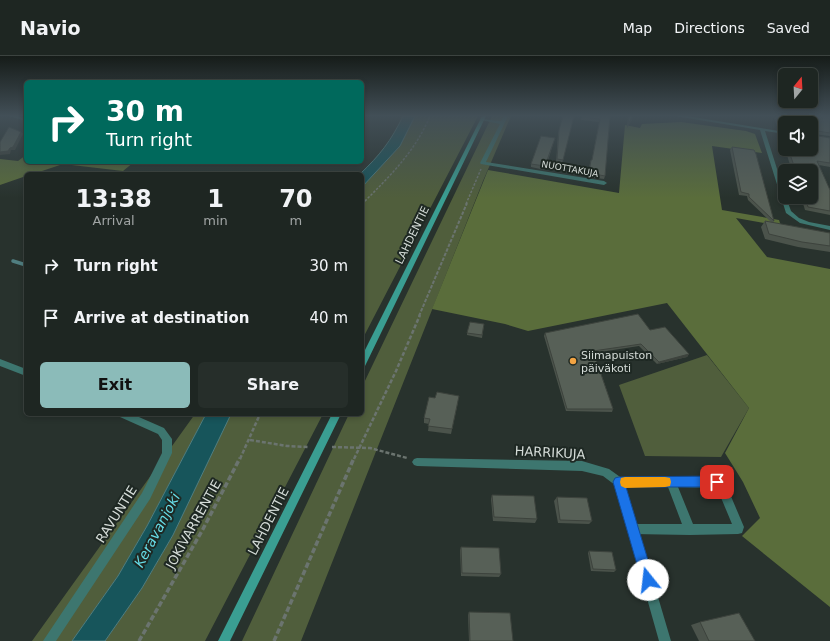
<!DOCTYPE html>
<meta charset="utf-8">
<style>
:root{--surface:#1e2622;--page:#262e2a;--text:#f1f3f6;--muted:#a1a5a5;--line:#3c4340;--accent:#8bbbb9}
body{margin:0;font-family:"DejaVu Sans",sans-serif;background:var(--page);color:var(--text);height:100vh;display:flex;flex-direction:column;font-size:15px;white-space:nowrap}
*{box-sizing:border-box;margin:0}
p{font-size:13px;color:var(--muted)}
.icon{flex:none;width:22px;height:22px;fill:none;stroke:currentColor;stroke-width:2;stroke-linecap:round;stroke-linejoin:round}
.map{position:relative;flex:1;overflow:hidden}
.side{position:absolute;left:24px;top:116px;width:340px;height:244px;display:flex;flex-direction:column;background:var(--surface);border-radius:6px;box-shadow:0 2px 6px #0003,0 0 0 1px var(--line)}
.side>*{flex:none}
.hud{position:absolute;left:24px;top:24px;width:340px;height:84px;border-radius:6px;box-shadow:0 2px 6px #0003,0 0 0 1px var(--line);background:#00695c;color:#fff;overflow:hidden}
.needle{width:26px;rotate:18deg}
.tools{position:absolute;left:778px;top:12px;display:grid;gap:8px}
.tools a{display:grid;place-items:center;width:40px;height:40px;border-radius:6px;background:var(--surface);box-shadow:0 2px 6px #0003,0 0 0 1px var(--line);font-size:20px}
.pin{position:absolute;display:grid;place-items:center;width:34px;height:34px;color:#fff;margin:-17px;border-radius:8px;box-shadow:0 2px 6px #0006}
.me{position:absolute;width:44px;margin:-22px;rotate:344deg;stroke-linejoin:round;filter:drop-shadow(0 0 3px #0008)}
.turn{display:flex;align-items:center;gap:14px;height:84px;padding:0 16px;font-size:18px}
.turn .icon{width:52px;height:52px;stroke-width:2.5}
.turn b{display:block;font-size:28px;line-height:34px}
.eta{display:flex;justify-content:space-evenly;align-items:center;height:68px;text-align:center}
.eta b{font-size:24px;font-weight:700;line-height:28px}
.button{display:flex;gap:8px;margin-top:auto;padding:8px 16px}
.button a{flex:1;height:46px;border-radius:6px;background:var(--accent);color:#111;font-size:16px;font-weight:700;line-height:46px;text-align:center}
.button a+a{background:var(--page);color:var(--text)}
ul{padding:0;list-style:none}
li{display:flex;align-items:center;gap:12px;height:52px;padding:0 16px}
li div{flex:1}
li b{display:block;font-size:15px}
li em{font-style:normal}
header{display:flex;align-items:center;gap:24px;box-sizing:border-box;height:56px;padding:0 20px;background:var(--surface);border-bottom:1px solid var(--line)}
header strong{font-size:19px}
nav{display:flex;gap:22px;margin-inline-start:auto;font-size:14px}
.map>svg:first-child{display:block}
.green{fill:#505e3c}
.forest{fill:#5a6d3b}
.water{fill:#17555b;stroke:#507e80}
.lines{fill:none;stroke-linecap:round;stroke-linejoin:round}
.stream{stroke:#507e80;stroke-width:3.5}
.path-far3{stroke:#6b746f;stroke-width:1.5;stroke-dasharray:2.5 1.5;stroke-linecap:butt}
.path-far2{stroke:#6b746f;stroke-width:2;stroke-dasharray:3.5 1.5;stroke-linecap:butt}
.path-far1{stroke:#6b746f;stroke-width:2.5;stroke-dasharray:4 2;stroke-linecap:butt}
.path{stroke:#6b746f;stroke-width:3.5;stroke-dasharray:5.5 2.5;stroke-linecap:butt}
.service{fill:#3d766f;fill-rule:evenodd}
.minor{fill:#3d766f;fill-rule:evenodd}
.secondary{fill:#3a9e92;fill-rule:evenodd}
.wall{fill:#4b534b}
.shaded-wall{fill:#3d433d}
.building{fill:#576057;stroke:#3d433d}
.route{fill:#1a73e8;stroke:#114b97}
.slow{fill:#f59e0b}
.poi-dot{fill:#f3a443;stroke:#1e2823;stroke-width:1.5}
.labels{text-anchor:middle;stroke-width:4;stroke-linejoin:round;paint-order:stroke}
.far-street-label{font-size:9px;fill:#d5dcd8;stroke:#1e2823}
.street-label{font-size:11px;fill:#d5dcd8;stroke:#1e2823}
.poi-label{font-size:11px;fill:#d5dcd8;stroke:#1e2823;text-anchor:start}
.near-street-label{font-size:13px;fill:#d5dcd8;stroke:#1e2823}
.near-water-label{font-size:14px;font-style:italic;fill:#66dce7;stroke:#1e2823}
</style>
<header>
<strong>Navio</strong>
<nav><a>Map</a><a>Directions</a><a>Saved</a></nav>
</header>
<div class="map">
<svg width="830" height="585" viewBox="0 0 830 585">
<rect width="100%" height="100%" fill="#28322d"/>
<path class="green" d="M415,60H478L362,284V131L400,90Z
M492,60H511L483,125L301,585H242L349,358H362V331Z
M707,299L749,352L721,401L645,400L619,329Z
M195,358H206L147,470L118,520L72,585H32Z
M230,358H323L205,585H105L142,532L173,479Z"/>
<path class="forest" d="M681,66L746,75L755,78L762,97L712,90L722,154L779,164L781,170L736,162L767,201L830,213V551L742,480L760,462L743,426L725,397L749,352L667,247L528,275L505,268L432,253L488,114L619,137L625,69L640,72L642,68Z
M26,99V106H134L123,115L63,108L33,118H26V120L0,129V103L18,105Z"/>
<path class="water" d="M403,60H415L400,90L362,131V118H360C380,99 391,85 403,60Z
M206,358H231L173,479L142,532L105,585H72L118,520L147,470Z"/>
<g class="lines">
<path class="stream" d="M13,205L26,209"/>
<path class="path-far3" d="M362,148C389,121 415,96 430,60
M466,148L481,113"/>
<path class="path-far2" d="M419,260L467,147"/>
<path class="path-far1" d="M250,384L287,390L309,391
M332,391L370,392L407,402
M240,403L260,358
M354,403L396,315L420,259"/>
<path class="path" d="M139,585L203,473L240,402
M274,585L354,402"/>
<path class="service" d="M619,421L720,422L724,424L744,471L742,477L738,478L690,479L633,478L629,477L628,473L629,469L633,468H682L668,431H619L615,429L614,426L615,423ZM678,431L717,432L732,468H693Z"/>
<path class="minor" d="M9,60H17L26,63V65Z
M504,60H508L486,106L604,125L607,127L604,129L481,108L480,107L500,68L481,64L483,63L501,65Z
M675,60H687L785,76V78L765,75L785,138V141H786L791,155L799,162L809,166L830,170V174L800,167L786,157L760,74Z
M0,303L26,313V320L0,310Z
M119,358H132L164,372L172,383V397L150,443L56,585H43L142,437L162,397V384L158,378L120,361Z
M417,402L582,405L609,413L623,423L624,426L671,585H659L615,429L603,420L582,415L417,410L414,409L412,406L414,403Z"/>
<path class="secondary" d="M482,60H486L366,308L365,310L362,311V300Z
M332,358H341L230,585H218Z"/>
</g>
<path class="wall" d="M563,60H574L562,108H556L558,78Z
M582,60H610L605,120L604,123L588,121L590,107L591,104H592L599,66L581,64Z
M628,60H634L627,72Z
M775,60H830V80L813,78V79L830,82V111L819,109L830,134V159L805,154L801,141H811V115H792L785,93H811L785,67V76L778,73L774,62Z
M782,75L785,76V93L780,79Z
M555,82L545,114L531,111V108Z
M732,91L774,165L773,167L830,177V196L798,191L765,183L761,171L765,165L771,166L748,144L747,140L739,139L730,94Z
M484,268L482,282L467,279V277Z
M650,274L689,298L687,301L657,308L639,290L594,297L613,353L612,356L566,355L544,280L545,277Z
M458,346L451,378L428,375L429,368L424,367V362Z
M492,439L537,463L535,467L493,465L491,443Z
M557,441L592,465L589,468L558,467L554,445Z
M461,491L501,518L499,521L461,520L460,494Z
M589,495L616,514L614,516L591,515L588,497Z
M469,556L513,585H469L468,559Z
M700,566L755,585H699L691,569Z"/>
<path class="shaded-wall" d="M633,60H634L627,72L628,68Z
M21,76L23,78L15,94H11L10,98L0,99V96L10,92Z
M689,298L687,301L657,308L659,306Z"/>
<path class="building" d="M563,60H574L563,104L557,103L559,74Z
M582,60H610L605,120L589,117L591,104H592L600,63L582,61Z
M629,60H633L628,68Z
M777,60H830V77L812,74L813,79L830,82V107L817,105L830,134V155L808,151L805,141H811V115H796L788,93H811V67H785V71L780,70Z
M9,71L21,76L13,91L10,92L8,95L0,96V86Z
M782,75L785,76V83Z
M541,80L555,82L545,110L531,108Z
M732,91L754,94L756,98L774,165L749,141V138L741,136Z
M765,165L830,177V190L802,186L769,178Z
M638,258L650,274L665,271L689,298L659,306L641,288L593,295L613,353H567L545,277Z
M470,266L484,268L482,279L467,277Z
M437,336L459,340L452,373L428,370L430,363L424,362L429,341L435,342Z
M492,439L534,440L537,463L494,461Z
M557,441L587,442L592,465L560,464Z
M461,491L499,492L501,518L462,517Z
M589,495L612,496L616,514L593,513Z
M469,556L510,557L513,585H470Z
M739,557L755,585H709L700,566Z"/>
<linearGradient id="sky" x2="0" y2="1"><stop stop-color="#161c19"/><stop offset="0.42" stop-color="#424f57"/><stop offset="1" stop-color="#424f57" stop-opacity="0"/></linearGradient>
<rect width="830" height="142" fill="url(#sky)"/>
<path class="route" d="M717,420L721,422L723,426L721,429L717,431H626L654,524L653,529L648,531L643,529L613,426L615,422L619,421Z"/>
<path class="slow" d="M625,421H665L670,422L671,426L670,430L665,431L625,432L621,430L620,426L621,422Z"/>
<circle class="poi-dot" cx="573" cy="305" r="4"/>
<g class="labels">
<g class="far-street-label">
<text transform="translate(570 113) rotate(10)" y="3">NUOTTAKUJA</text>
</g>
<g class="street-label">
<text transform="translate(412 179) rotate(-64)" y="4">LAHDENTIE</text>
</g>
<g class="poi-label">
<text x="581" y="303">Siimapuiston<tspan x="581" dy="13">päiväkoti</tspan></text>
</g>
<g class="near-street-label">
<text transform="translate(550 396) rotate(3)" y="5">HARRIKUJA</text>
<text transform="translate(116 458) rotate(-58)" y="5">RAVUNTIE</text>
<text transform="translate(268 465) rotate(-63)" y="5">LAHDENTIE</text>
<text transform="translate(193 468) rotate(-61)" y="5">JOKIVARRENTIE</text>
</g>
<g class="near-water-label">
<text transform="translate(157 474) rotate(-62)" y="5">Keravanjoki</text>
</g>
</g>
</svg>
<div class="tools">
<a><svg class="needle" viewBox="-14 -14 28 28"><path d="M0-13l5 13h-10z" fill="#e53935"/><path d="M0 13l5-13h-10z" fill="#a1a5a5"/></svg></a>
<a><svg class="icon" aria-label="sound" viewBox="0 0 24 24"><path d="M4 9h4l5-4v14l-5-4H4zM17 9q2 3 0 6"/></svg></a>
<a><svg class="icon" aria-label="layers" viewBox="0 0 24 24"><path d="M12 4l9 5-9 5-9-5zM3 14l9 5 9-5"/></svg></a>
</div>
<div class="pin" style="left:717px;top:426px;background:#d93025"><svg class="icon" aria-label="arrive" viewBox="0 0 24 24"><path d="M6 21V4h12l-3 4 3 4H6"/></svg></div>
<svg class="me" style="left:648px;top:524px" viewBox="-20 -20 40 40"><circle r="19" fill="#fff"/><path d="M0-13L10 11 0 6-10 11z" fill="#1a73e8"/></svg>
<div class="hud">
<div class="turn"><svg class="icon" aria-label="right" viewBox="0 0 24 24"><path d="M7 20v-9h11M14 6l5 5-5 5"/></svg><div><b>30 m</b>Turn right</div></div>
</div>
<section class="side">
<div class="eta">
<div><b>13:38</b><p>Arrival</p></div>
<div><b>1</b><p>min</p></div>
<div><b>70</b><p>m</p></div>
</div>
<ul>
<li><svg class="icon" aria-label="right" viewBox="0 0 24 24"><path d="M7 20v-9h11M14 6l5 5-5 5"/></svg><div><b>Turn right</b></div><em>30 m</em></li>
<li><svg class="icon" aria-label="arrive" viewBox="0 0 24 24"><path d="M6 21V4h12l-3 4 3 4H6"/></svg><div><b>Arrive at destination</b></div><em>40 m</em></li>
</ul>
<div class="button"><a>Exit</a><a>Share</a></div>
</section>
</div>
